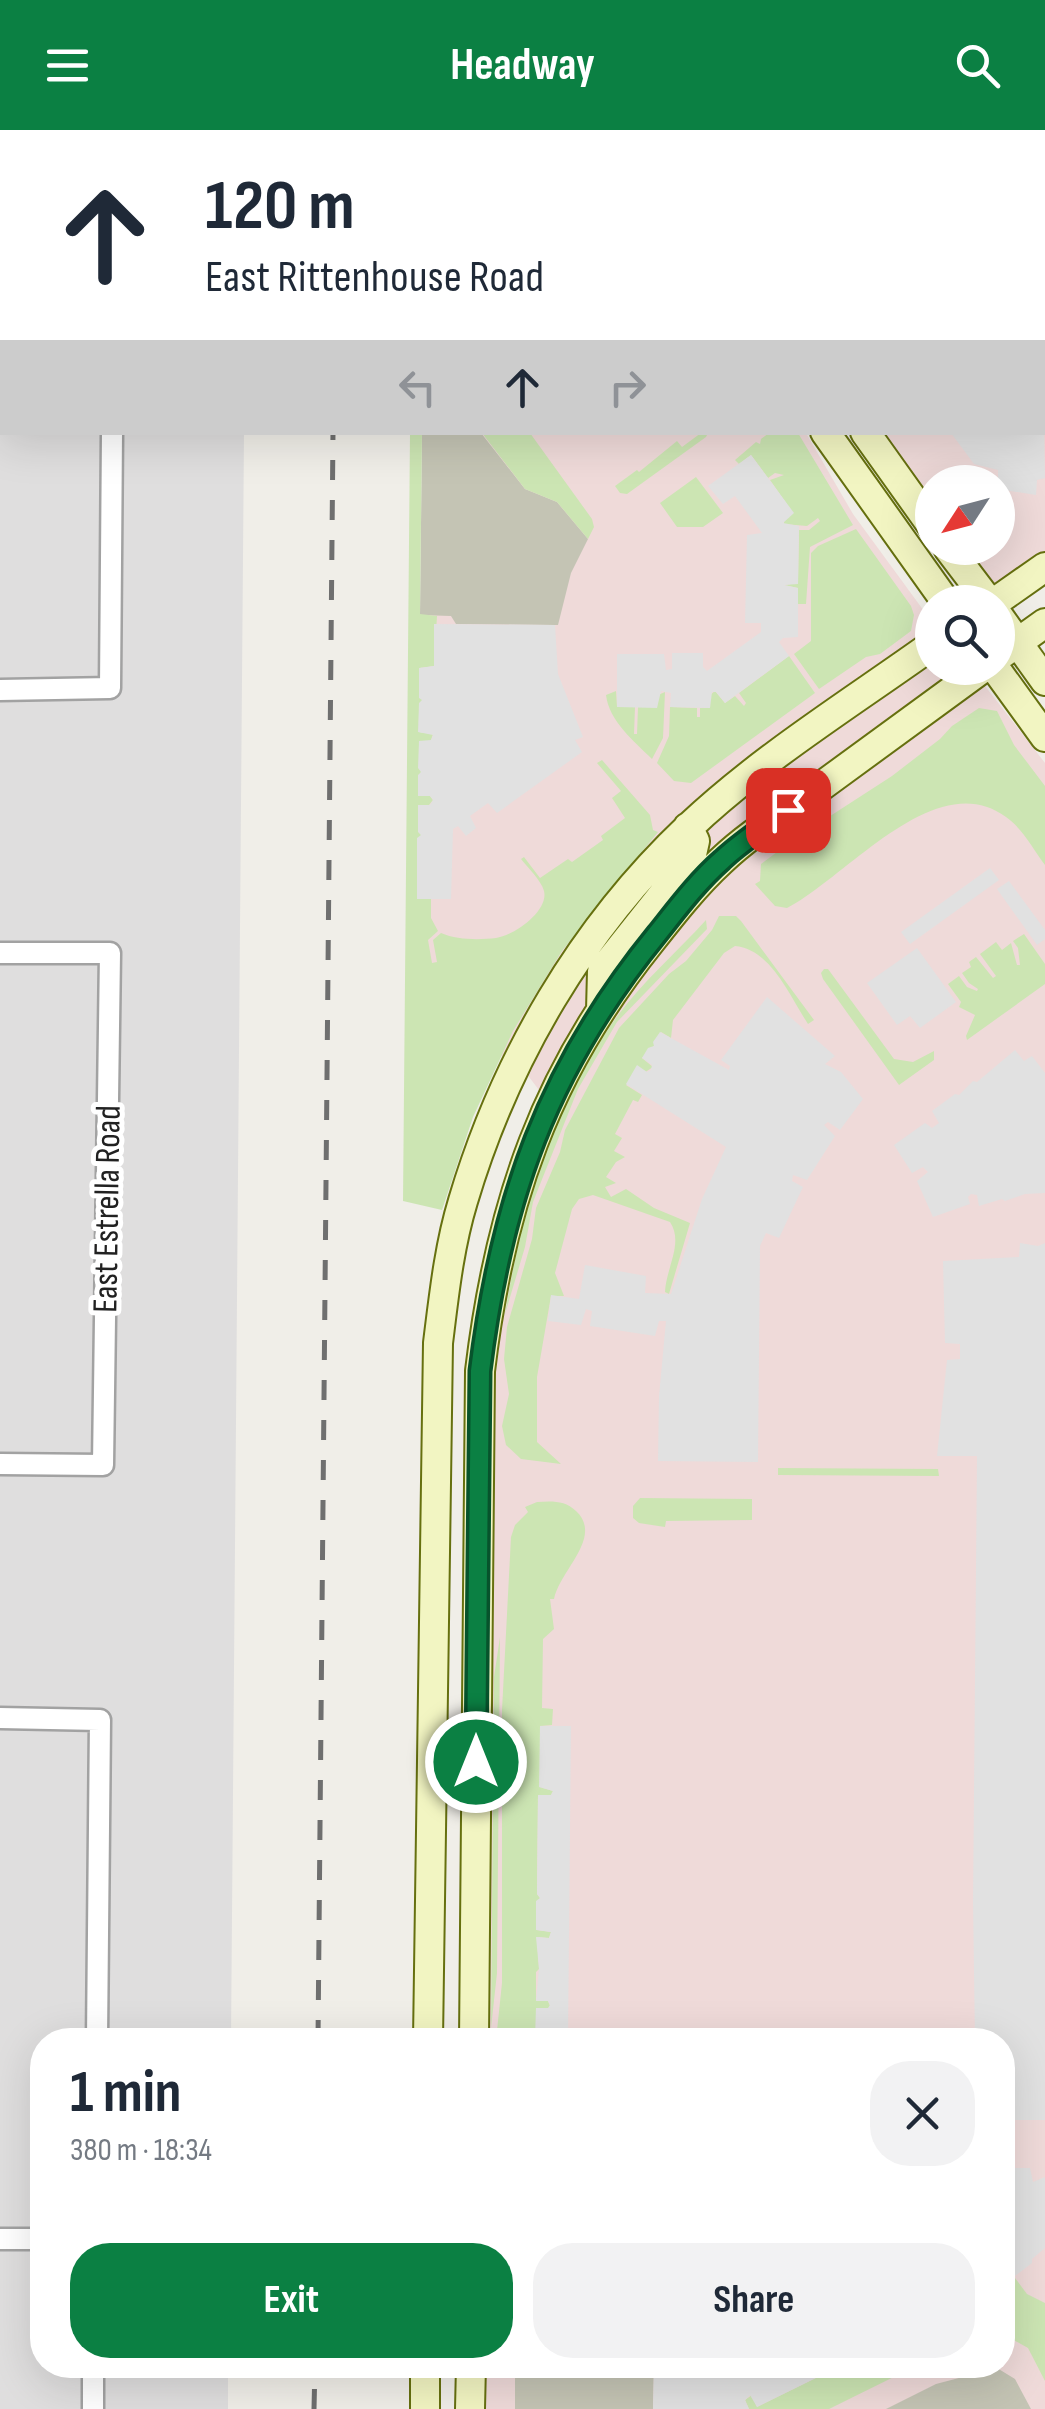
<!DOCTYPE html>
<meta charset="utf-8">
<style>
:root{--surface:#fff;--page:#f2f2f3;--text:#1f2937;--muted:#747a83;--accent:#0b8043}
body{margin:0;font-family:"Sofia Sans Condensed",sans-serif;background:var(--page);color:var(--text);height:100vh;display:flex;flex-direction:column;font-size:38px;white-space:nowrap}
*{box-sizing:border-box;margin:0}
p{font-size:32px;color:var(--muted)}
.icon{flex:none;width:55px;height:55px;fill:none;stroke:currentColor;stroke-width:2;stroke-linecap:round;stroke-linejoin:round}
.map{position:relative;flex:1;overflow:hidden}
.sheet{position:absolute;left:30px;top:1898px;width:985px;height:350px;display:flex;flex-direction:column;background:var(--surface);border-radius:40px;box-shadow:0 10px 40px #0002}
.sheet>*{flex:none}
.hud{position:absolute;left:0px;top:0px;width:1045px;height:305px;box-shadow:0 10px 40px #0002;background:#fff;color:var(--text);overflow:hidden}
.needle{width:65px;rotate:234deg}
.tools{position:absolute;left:915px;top:335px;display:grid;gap:20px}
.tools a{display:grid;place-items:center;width:100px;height:100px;border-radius:50%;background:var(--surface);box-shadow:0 10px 40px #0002;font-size:50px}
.pin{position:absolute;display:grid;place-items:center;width:85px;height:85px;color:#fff;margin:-42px;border-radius:20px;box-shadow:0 5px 15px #0006}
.me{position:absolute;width:110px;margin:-55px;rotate:0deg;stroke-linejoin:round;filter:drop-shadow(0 0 8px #0008)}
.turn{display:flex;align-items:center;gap:35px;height:210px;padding:0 40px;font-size:45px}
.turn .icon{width:130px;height:130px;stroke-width:2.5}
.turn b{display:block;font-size:70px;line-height:85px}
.lanes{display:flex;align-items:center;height:95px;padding:0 40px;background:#0003;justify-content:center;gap:50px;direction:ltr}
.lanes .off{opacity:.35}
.round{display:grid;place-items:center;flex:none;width:105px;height:105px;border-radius:40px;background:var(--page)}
.overview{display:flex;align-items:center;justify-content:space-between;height:170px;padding:0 40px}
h1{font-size:60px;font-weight:700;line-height:75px}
.button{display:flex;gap:20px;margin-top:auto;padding:20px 40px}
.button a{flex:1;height:115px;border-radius:40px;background:var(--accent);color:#fff;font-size:40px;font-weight:700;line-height:115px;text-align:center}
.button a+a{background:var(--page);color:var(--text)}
header{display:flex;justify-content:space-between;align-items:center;height:130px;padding:0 40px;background:var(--accent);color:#fff;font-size:45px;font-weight:700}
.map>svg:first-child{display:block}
.residential{fill:#dfdede}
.commercial{fill:#efdad9}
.construction{fill:#c4c4b4}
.grass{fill:#cce5b3}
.parking{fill:#e1e1e1}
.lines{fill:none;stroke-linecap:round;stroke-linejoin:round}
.street-casing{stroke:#a2a2a2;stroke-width:25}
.secondary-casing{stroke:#66700f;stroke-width:32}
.street{stroke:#fff;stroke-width:20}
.secondary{stroke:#f2f5c2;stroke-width:28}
.rail{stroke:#6f6f6f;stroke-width:5;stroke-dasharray:20 20;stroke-linecap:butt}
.route-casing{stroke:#07532c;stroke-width:25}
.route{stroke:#0b8043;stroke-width:18}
.labels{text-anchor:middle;stroke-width:10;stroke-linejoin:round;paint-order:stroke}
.street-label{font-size:35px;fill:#212121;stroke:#fff}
</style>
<header><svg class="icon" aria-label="menu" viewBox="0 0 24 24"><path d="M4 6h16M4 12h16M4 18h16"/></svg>Headway<svg class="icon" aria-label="search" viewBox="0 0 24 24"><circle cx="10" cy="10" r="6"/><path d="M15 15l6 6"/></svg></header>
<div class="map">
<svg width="1045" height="2279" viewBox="0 0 1045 2279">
<rect width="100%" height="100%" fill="#f0eee8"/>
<path class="residential" d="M0,0H247L2,2V302L244,303L231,1910H42V2235H228V2279H0Z"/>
<path class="commercial" d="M660,0H1045V423L993,459L963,418H998V352H932V375L880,303L1042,302V2Z
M422,303H806L853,384L932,492V538H971L1045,633V2279H470L471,2235H1002V1910H474L480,1241L548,972L517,931L422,901Z"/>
<path class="construction" d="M422,303H481L525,359L557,372L588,409L571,443L558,495L456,494L451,486L420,485Z
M515,2235H654L653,2279H515Z
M997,2238L1015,2249L1031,2279H886L936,2254Z"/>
<path class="grass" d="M422,302L420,484L437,486L434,536L420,538L423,570L419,602L433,604L421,642L418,666H430L433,670L429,675H418L421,705L418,769H431V788L438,801L428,810L432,833L437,832L433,810L441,803C457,810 479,810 496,808C513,806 549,781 544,761C541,750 528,738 521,729L524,727L540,748L568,729L572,732L603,710L601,706L625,688L612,668L621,661L597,633L602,630L650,685L653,700L658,702L562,821L513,901L473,987L442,1080L403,1071L410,303Z
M482,303H530L592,389L594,397L588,409L557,372L525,359Z
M701,303H708L706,307L627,364L620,363L615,356L637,340L639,342L677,311L682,317Z
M769,303H798L853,395L810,417L806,474H798V458L784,455L798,453L799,400H809L820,391L818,388L807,396L784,394V390L793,383L770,350L784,345L775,343L768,348L751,325L739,334L735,330L756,312L760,314L761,309Z
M696,347L723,383L703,397H677L660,373Z
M856,399L911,476L914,485L911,501L880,524L866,527L819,559L794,524L811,511V423L818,416Z
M789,526L815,563L691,653L674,651L657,633L669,606L670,577L697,578V587H700V578H709L710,565L715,561L725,573L735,566L744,576L746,573L739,563Z
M616,561L617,577H635L634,604H637L638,577H657L658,565L665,562L663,608L652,629C634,611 609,591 606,565Z
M979,578L997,581L1014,615L1045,656V735C1033,719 1023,699 1006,687C936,635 847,747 787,778L775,776L755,754L760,751L761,734L785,716L789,720L790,712L892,646L940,609L952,596Z
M719,786H736L741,791L814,890L808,894C790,867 771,819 735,816L724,823L673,890L671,908L661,902L654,916L642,928L653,937L626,955L642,965L638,972L633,970L615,1004L622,1008L614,1021L625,1027L616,1032L606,1047L616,1053L605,1057L611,1067L626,1059L654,1078L690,1093L669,1164L665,1162C666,1138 684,1113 670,1092L593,1065L579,1069L572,1079L555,1143L564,1166H551L537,1247V1312L561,1334L521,1329L506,1315L502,1296L509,1264L504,1229L507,1197L532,1109L536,1078L560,1022L565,1000L619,898L669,844L686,831L712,800Z
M706,790L707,799L617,892L578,959L533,1072L525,1117L505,1184C521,1082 553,977 613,892C639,855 676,823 706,790Z
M1024,804L1045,834V854L967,910L966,906L975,885L959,877L961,872L948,854L959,846L967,857L977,861L978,859L969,853L962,843L971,837L969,832L976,827L993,848L996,846L980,824L996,812L1002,820L1011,813L1017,835H1020L1018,818L1013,811Z
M824,839H828L894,929L913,932L934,921V930L899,955L823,849L821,843Z
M778,1338L938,1339L939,1346L778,1345Z
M640,1368L752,1369V1390L666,1391L665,1397L639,1393L633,1388V1376Z
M537,1372C551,1371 565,1370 576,1381C604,1407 559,1441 554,1469H550L554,1499L543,1509L542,1578L553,1579L552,1595L540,1596V1657L553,1661L551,1665H538L537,1764L540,1768L537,1800L551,1802L549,1808L537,1807L539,1839L536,1842V1870L548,1871L550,1876L535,1907L537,1910H496L502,1853V1580L511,1407L515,1395L528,1382L525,1377Z
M500,1507L497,1843L491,1898L494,1547Z
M1015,2148L1027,2164L1045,2173V2251L1028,2218L1003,2204V2155Z
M830,2235H918L829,2279H749L745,2270L752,2265L757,2277L832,2240Z"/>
<path class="parking" d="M1043,259L1045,348L1037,350L1036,365L998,359V340L974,334L951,303L1042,302Z
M751,325L794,383L783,393L799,396L798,454L784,455L798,458V507L783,508L779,512L789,526L725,573L716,562H712L710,578L670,577L671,563L661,561L657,578L617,577V524H664L666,540L672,539V523H703V537L707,541L761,502V493H745L747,405L762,403L735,366L723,374L708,356Z
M434,494L555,495L558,544L583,607L575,610L582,622L497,683L488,673L470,686L476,698L466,706L458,696L453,699L451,769H417V708L421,705L418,702V675H430L433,670L430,666H418V645L421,642L418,638L419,611L431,610L433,605L418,602L419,573L422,570L419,568V538L434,536Z
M990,738L999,750L910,814L901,802Z
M1009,751L1045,800V809L1037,815L997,759Z
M917,818L956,872L920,898L910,886L897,895L867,853Z
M767,867L835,926L825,934L841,942L863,969L840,1000L828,992L824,995L835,1006L807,1050L793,1045L792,1051L803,1057L779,1108L766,1103L760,1116L758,1332L658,1331L659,1266L666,1191H659L655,1206L590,1196L592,1181L586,1179L581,1195L548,1191L551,1165L579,1169L585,1135L646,1146L645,1163L671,1164L702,1069L726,1017L626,954L637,935L647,942L651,940L652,935L642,928L648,918L654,916L653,912L660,902L729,940L730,936L721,930Z
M1015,920L1024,931L1032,926L1045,943V1063L1025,1064L1005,1071L1002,1069L979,1076L977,1065L971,1064L968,1067L970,1074L933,1087L917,1051L928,1042L923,1037L912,1043L894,1015L925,993L932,998L939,993L932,981L955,964L959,965L973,951L977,952Z
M1020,1113L1038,1116L1045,1113V1990H1003L1002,1910H975L973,1772L977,1326H937L947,1230L960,1229V1214L945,1213L943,1131L1019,1127Z
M540,1596H571L568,1910L535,1908L536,1878H548L550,1875L548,1871H536L539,1839L536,1807L549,1808L551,1802L536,1800V1771L540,1768L537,1764L538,1665H551L553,1661L539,1657Z
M1003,2038H1030L1033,2052L1045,2047V2118L1032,2129V2133L1003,2155Z
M654,2235H830L832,2240L757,2277L750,2265L745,2270L749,2279H653Z"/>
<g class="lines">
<g class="street-casing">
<path id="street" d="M115,2V0
M0,30H2
M0,560L110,558L112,302
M0,823H110L103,1335L0,1334
M0,1588L100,1590L97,1910
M0,2109H42
M93,2279V2235"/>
</g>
<g class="secondary-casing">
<path id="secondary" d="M607,0L609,2
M646,0L648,2
M825,302L946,472
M865,302L932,396
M948,418L989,472
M995,472L1045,437
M998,485L1045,551
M1003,523L1045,493
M995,538L1045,607
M601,880L602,841L691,729L695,711L688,697
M428,1910L438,1213C444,1165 449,1117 463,1071C505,930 582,798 689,697C762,628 851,573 932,515
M474,1910L480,1241C500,1074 545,943 651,811C673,783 695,755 721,731C748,705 781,685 812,663C869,621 926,579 983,538
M425,2279V2235
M470,2279L471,2235"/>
</g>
<use href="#street" class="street"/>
<use href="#secondary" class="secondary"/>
<path class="rail" d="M336,2V0
M318,1910L333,302
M314,2279L315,2235"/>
</g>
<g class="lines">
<g class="route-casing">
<path id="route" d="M476,1632L480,1241C501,1070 547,939 657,804C677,779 697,752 722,730C742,711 766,696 788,680"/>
</g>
<use href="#route" class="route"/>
</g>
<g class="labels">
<g class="street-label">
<text transform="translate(106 1079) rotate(-89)" y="12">East Estrella Road</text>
</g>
</g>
</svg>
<div class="tools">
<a><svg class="needle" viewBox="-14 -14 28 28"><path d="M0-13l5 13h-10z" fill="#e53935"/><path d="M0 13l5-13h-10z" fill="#747a83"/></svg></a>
<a><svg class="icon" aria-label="search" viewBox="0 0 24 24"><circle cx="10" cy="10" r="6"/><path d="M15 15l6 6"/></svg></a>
</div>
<div class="pin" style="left:788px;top:680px;background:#d93025"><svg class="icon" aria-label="arrive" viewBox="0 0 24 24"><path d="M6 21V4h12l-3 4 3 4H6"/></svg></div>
<svg class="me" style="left:476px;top:1632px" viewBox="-20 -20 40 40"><circle r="17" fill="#0b8043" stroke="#fff" stroke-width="3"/><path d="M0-11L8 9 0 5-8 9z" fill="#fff"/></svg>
<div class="hud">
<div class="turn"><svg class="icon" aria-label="ahead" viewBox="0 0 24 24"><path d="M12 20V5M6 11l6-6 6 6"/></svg><div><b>120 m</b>East Rittenhouse Road</div></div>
<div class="lanes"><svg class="icon off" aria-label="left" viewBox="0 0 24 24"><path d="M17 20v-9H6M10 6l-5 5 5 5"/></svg><svg class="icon" aria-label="ahead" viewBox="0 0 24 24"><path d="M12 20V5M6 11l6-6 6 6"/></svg><svg class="icon off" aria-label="right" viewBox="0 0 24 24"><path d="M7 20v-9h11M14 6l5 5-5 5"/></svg></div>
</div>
<section class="sheet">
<div class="overview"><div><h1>1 min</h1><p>380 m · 18:34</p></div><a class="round"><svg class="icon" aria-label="close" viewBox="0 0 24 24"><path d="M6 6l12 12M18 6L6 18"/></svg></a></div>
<div class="button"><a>Exit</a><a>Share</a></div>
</section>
</div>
